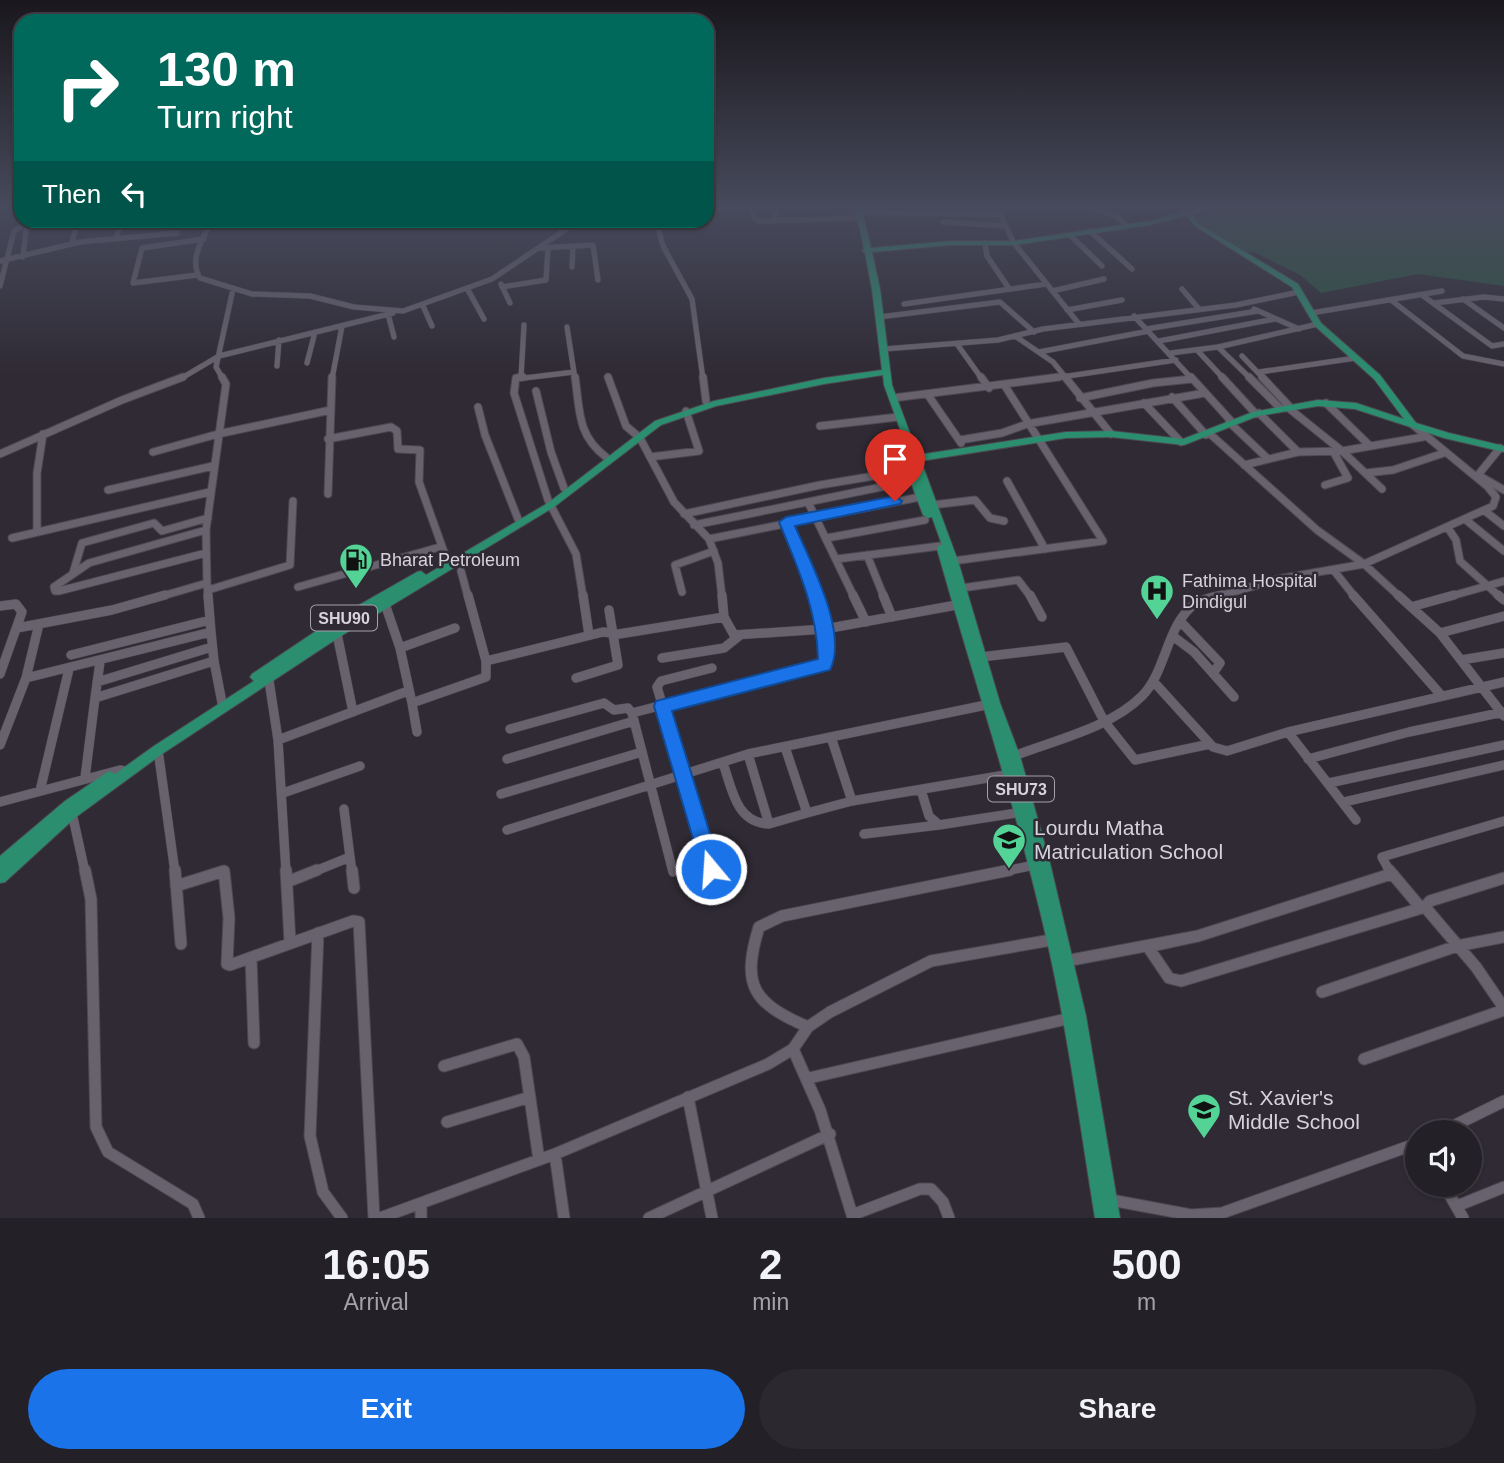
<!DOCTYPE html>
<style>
:root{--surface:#232027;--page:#2b282f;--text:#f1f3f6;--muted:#a3a3a7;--line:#403e44;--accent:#1a73e8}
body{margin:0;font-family:Helvetica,sans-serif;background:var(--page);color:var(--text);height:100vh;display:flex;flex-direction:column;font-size:26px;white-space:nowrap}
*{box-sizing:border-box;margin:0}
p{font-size:23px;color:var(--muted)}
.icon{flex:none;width:38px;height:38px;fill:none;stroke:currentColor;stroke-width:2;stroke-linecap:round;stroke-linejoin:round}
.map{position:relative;height:1218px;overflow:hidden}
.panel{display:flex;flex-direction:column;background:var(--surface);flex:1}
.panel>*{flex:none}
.top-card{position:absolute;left:14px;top:14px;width:700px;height:214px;border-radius:21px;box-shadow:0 2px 5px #0004,0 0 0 2px var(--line);background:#00695c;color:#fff;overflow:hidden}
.tools{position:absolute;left:1405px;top:1120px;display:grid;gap:14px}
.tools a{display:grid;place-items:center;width:77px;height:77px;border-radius:50%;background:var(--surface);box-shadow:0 2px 5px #0004,0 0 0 2px var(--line);font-size:35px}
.pin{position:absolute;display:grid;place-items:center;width:60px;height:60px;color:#fff;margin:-72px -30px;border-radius:50% 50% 50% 0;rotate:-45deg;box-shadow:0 0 7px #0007}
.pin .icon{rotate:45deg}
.me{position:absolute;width:77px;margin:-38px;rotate:342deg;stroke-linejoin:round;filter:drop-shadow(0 0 5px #0008)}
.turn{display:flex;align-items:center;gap:24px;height:147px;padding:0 28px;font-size:32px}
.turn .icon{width:91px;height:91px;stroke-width:2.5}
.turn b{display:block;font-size:49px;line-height:60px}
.then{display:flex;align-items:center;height:66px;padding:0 28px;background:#0003;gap:14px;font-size:26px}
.eta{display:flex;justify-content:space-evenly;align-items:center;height:119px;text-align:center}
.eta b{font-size:42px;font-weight:800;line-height:49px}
.cta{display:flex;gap:14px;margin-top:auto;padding:14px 28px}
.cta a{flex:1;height:80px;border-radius:42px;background:var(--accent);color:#fff;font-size:28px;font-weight:800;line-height:80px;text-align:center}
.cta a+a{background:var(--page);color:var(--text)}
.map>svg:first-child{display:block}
.green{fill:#2c533e}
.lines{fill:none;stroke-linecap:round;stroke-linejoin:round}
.minor-far3-casing{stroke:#4c4851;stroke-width:6}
.minor-far2-casing{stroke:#4c4851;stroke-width:9}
.minor-far1-casing{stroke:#4c4851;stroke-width:10}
.minor-casing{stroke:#4c4851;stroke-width:13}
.major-casing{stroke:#4c4851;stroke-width:2}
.minor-far3{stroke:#68626e;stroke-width:5}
.minor-far2{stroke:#68626e;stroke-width:7}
.minor-far1{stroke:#68626e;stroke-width:9}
.minor{stroke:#68626e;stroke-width:11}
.major{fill:#2b8e6f;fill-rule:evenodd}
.route{fill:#1a73e8;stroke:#114b97;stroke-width:2}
.labels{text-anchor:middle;stroke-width:5;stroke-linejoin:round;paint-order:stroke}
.shield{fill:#2f2a34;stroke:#a4a0a8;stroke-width:2}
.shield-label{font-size:16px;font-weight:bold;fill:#d6d3da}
.poi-label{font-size:18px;fill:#d6d3da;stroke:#2f2a34;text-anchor:start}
.near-poi-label{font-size:21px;fill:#d6d3da;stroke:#2f2a34;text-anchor:start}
</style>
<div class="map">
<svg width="1504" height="1218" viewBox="0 0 1504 1218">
<rect width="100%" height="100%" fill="#2f2a34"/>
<path class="green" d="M1227,206H1504V286L1418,274L1321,293L1300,275L1254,252L1242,253L1193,218Z"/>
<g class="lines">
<g class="minor-far3-casing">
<path id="minor-far3" d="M750,206L755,219L760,221L860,218
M773,206L776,220
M996,206L1014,243L1079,324
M1085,206L1116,216L1127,226
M0,207H21
M707,210L750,207
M859,212L1002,215
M212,220C204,237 188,259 200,278L252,294L310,296L354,307L403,311L492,279L580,220
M656,220L663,246L692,299L703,379
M943,222L1006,226
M25,227L62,220
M573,227L615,222
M1090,231L1132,269
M1070,235L1102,266
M116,238L122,220
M72,243L78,220
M985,243L987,256L1008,287
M540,248L593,245L598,280
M23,257L27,222
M0,261L80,242L177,233
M572,267L573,246
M197,275L133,283L142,248L204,239
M501,284L510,303
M0,286L14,231L26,224
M502,287L546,280L548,248
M1182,289L1199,309
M468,290L484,319
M1052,291L1104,279
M1422,295L1492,346L1504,344
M1463,299L1504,328
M1391,300L1463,356L1504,364
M1434,303L1484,297L1504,299
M904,304L1046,284
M423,306L432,326
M1254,309L1299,329
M1067,310L1122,300
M1311,313L1442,291
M388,314L394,337
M1134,316L1192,379
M879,317L1000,302L1034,332
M567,327L575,379
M1146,329L1258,311
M1015,336L1053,362L1067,379
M1159,341L1275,319
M957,344L982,379
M1218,347L1251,379
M884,349L998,340L1043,329L1236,305L1299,292
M1197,350L1224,379
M1039,352L1149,331
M1171,353L1218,347L1318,324
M1242,356L1264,379
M307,363L315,332
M277,366L279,340
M1259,372L1356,358
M521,377L524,325
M180,379L219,356L393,313
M223,379L216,367L233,289
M332,379L342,326
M516,379L574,372
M1048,379L1176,360"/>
</g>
<g class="minor-far2-casing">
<path id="minor-far2" d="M523,377L516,378L514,393L548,500L576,554L583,597
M575,377C580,411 577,435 606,457
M608,377L626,426L640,438L674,502L709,539L718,563L722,597
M703,377L706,401
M981,377L989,388
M1065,377L1111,434
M1191,377L1231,421
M1222,377L1256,414
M1249,377L1280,408
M1262,377L1289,406
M536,391L551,452L564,488
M928,395L961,443
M1172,397L1206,435
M893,398L1059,377
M1080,398L1153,383L1192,379
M1144,403L1181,442
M1326,403L1370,446
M1286,406L1342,451L1382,489
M478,407L485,435L518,519
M1259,413L1298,452
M1229,422L1267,458
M820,426L898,417
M1209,433L1317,530L1364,564L1400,597
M328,439L391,427L397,431L398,449L420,450L419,482L449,566
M960,440L1002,433L1027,424L1205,393
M1500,448L1478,475L1504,490
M153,452L218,434L331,410
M0,454L122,400L183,377
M650,457L699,451L686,411
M1244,465L1298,452L1342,451L1423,437
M1366,473L1393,470L1444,453
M1007,481L1045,549
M1325,485L1348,478L1333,451
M108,490L213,466
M328,494L332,377
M808,502L854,597
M932,505L975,500L990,518L1004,521
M1485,511L1504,526
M684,514L820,485L916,469
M1466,520L1504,551
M786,522L817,597
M694,525L921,479
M1448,528L1456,540L1460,561L1500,597
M206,530L89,563L54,587L55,591H59L206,553
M37,532V473L43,434
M12,538L210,492
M827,538L925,520
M709,539L925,496
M867,555L884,597
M837,559L948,545
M953,561L1103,541L1005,386
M461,571L468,597
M1335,572L1355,597
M73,573L82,543L154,523L162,531L208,518
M207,583L206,530L226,384L222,377
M298,587L440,547
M962,588L1018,580L1031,597
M208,590L290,565L293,501
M682,592L675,565L714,551
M159,597L207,583L208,597
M1216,597L1278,579L1364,564L1493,506L1496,497L1487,486L1413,425
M1448,597L1504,581"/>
</g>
<g class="minor-far1-casing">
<path id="minor-far1" d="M468,595L486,661
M583,595L589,635
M722,595L724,617L734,635L825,629L962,604
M853,595L866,622
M883,595L892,617
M1030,595L1042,617
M1353,595L1441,695
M1398,595L1440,633L1504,716
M1498,595L1504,600
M383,598L400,648L412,703L486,677V661L603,632L619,634L724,617
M0,606L16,604L22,612L0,674
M1411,607L1454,595
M1180,621L1220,663L1214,672
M17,628L112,610L165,595
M336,629L353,712
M1440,633L1504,616
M1174,637L1194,652L1234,697
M400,648L455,628
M71,655L210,620
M981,657L1066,647L1104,721L1135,760L1210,744
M662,658L724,648L739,636
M1461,660L1504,653
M214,661L223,708
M268,674L278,740
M26,678L39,624
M576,678L618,665L609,610
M1153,681L1213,747L1227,751L1288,732L1504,682
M97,682L212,647
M95,698L100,662
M412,703L417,732
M510,729L604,703L614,710L628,708L632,713
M1288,732L1356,820
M0,745L26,678L211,632L208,595
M785,747L807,813L852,801L831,737
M158,750L175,872
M748,754L769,824L807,813
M1014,756C1055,740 1110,728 1142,696C1167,671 1166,624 1196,603C1203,599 1214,597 1222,595
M507,759L634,721
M1308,759L1409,732L1504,712
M723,763C732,789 736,823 769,824
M85,778L95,698L214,661L211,632
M1329,783L1504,745
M921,790L929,816L939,825L1023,812
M40,791L69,669
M283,793L360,766
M501,794L642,752
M852,801L1011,774
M0,802L120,770L129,772
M1344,802L1504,765
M72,813L85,872
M507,830L748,754L986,705
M864,834L939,825
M350,857L352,872
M711,869L657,687L661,681L712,668
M222,872H224
M286,872L278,740L408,691
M313,872L350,857L344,809
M673,872L632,713L826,663L825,626L817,595
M1001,872L1039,864
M1390,872L1382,857L1504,821"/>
</g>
<g class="minor-casing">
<path id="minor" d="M85,870L91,899L96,1127L108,1152L193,1204L199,1218
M175,870L181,944
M286,870L290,942
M352,870L354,888
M1389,870L1421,908
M1504,878L1430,901L1425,907L1476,967L1504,1008
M287,882L317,870
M176,886L224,871L229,918L227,964L230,965L353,921L359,922L374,1218
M318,933L310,1136L323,1192L342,1218
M1198,936L1391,874
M251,958L254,1043
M1066,961L1198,936L1148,947L1169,978L1181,981L1425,907
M1322,992L1457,946L1504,937
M808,1027C753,1003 741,986 759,927L782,916L1010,870
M793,1049L820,1110L853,1218
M1364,1059L1504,1010
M444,1066L517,1044L524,1057L539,1160
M809,1078L1071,1018
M688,1097L712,1218
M447,1122L530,1097
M1441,1132L1504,1101
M555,1154L564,1218
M1444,1185L1463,1218
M1111,1200L1191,1215L1222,1213L1418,1143
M421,1204V1218
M1457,1206L1504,1187
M852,1215L920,1189H931L943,1202L949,1218
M380,1218L555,1154L768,1064L793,1049L808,1027L830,1012L931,961L1057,939
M649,1218L830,1134"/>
</g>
<g class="major-casing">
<path id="major" d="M855,206H861L871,248L952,241H1014L1150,221L1183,212L1179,206H1185L1189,211L1207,206H1217L1192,214L1199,224L1298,284L1321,323L1380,375L1416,423L1449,433L1504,446V452L1444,438L1355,409L1318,406L1258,416L1184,445L1111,437L1066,438L921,461L958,561L1000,703L1020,756L1050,863L1086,1016L1120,1218H1095C1080,1126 1068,1033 1047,941C1017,809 974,680 937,549L938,546L942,545L932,517L928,518L923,515L896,442L897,440H903L908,451L884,385L883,375L824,384L716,406L661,425L554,507L341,636L162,754L76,817L5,882L0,883V856L65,801L106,773L110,771L115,774L154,746L254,681L250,677L252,674L331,621L417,572L421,571L426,575L548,503L655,421L714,401L824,378L882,370L872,289L865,253L862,251L864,249ZM1186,215L1195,226L1292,287L1315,326L1374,379L1404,419L1356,403L1318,400L1253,412L1183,439L1111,431L1066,432L918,455L892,385L880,289L872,252L952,245H1014L1150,225Z"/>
</g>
<use href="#minor-far3" class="minor-far3"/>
<use href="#minor-far2" class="minor-far2"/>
<use href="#minor-far1" class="minor-far1"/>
<use href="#minor" class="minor"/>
<use href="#major" class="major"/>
</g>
<linearGradient id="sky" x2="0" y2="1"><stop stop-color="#1a171d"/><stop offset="0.55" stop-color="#474a5c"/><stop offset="1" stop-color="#474a5c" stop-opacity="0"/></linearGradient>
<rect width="1504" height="376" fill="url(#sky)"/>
<path class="route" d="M895,496L902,501L900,504L795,526C810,561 849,633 830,670L672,711L721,869L718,876L711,879L704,876L654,706L656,701L818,659C817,610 798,568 779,522L786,517Z"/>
<defs>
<g id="fuel-pin" transform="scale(1.75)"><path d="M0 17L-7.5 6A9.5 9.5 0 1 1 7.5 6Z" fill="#53d396" stroke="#2f2a34"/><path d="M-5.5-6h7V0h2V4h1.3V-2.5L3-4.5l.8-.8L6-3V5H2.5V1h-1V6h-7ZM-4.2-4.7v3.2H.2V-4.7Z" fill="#111"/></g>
<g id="hospital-pin" transform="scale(1.75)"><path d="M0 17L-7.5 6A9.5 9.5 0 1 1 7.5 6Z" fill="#53d396" stroke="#2f2a34"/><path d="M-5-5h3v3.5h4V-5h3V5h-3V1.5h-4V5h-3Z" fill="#111"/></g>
<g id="school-pin" transform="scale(1.75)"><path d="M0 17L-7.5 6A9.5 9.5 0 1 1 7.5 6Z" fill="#53d396" stroke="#2f2a34"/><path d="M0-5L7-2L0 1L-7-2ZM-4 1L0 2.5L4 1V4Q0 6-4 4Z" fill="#111"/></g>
</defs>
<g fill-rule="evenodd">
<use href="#fuel-pin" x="356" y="560"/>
<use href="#hospital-pin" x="1157" y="591"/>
<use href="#school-pin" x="1009" y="840"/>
<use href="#school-pin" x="1204" y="1110"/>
</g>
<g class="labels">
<g class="shield">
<rect x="311" y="605.5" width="66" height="25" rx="5"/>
<rect x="988" y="776.5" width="66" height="25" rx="5"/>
</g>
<g class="shield-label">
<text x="344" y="624">SHU90</text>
<text x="1021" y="795">SHU73</text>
</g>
<g class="poi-label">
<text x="380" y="566">Bharat Petroleum</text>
<text x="1182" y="587">Fathima Hospital<tspan x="1182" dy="21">Dindigul</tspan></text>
</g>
<g class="near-poi-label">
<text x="1034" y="835">Lourdu Matha<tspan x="1034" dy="24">Matriculation School</tspan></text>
<text x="1228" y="1105">St. Xavier's<tspan x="1228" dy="24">Middle School</tspan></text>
</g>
</g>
</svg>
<div class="tools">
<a><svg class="icon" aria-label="sound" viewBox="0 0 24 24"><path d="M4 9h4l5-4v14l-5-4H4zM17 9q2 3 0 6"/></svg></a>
</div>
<div class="pin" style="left:895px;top:501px;background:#d93025"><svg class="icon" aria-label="arrive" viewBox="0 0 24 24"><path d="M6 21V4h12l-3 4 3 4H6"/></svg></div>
<svg class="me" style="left:711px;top:869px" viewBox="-20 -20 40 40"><circle r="17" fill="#1a73e8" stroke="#fff" stroke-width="3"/><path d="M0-11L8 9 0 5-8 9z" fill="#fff"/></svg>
<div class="top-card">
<div class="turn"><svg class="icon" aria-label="right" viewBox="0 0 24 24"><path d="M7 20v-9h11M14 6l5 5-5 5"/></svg><div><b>130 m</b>Turn right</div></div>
<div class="then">Then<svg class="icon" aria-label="left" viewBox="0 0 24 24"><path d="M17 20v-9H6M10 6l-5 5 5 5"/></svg></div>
</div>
</div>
<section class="panel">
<div class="eta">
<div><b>16:05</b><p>Arrival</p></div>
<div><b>2</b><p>min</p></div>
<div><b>500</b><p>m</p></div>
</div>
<div class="cta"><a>Exit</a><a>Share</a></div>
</section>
